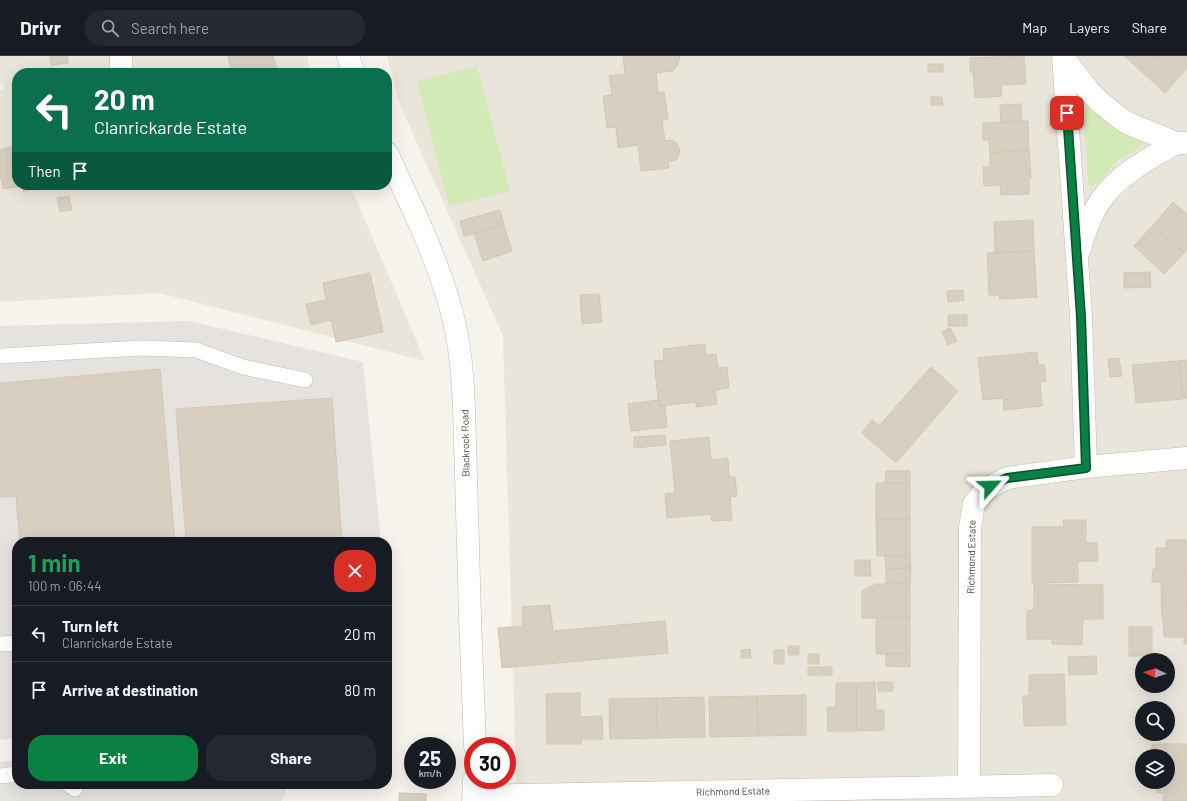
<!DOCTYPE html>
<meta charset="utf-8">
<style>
:root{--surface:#171b24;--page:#242831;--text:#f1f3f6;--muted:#9ea1a6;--line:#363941;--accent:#0b8043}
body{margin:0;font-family:Barlow,sans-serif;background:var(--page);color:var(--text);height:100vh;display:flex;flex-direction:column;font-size:15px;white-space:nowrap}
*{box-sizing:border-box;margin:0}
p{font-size:13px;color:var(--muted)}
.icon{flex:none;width:22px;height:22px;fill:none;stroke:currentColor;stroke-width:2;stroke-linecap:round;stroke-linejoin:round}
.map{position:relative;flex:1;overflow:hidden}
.side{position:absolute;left:12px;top:481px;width:380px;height:252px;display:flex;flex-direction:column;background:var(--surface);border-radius:16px;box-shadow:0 4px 16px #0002}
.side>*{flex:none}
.hud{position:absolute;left:12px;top:12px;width:380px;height:122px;border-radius:16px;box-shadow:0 4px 16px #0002;background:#0b6e4f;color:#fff;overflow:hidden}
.needle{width:26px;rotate:273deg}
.tools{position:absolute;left:1135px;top:597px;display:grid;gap:8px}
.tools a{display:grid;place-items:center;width:40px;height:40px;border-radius:50%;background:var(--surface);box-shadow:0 4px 16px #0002;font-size:20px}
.speed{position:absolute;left:404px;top:681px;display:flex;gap:8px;font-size:20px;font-weight:700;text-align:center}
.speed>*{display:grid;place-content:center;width:52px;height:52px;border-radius:50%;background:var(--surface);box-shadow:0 4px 16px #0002;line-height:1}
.speed small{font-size:10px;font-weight:400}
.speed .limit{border:6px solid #d22;background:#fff;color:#111}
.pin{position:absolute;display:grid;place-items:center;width:34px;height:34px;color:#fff;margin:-17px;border-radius:8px;box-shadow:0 2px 6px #0006}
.me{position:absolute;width:44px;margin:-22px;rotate:65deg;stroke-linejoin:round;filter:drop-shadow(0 0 3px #0008)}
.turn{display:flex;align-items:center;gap:14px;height:84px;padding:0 16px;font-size:18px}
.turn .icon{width:52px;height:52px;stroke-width:2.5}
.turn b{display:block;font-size:28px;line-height:34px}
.then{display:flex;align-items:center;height:38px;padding:0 16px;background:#0003;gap:8px;font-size:15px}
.round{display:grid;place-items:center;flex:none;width:42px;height:42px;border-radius:16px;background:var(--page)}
.overview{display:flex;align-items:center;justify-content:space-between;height:68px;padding:0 16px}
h1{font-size:24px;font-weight:700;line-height:30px;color:#1e9e55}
.button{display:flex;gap:8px;margin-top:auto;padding:8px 16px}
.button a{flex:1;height:46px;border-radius:16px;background:var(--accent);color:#fff;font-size:16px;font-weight:700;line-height:46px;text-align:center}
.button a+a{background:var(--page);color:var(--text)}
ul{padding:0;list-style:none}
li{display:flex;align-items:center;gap:12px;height:56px;padding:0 16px;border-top:1px solid var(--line)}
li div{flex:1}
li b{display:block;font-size:15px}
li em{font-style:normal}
header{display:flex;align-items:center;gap:24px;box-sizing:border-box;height:56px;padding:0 20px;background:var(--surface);border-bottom:1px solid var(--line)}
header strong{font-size:19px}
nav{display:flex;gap:22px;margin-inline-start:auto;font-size:14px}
.search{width:280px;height:36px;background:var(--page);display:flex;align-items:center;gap:10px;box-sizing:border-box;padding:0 14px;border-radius:16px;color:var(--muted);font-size:15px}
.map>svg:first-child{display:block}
.residential{fill:#eae5da;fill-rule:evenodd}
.industrial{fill:#e6e2dd}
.green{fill:#d2eab5}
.parking{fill:#e5e3e0}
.building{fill:#d8cfc1;stroke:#d3c7b4}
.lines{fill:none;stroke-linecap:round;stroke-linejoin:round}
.service-casing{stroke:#c2bbae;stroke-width:16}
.minor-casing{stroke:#c2bbae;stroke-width:23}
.tertiary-casing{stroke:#c2bbae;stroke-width:23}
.service{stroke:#fff;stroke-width:15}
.minor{stroke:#fff;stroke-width:22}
.tertiary{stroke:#fff;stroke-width:22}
.route-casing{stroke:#07532c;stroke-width:10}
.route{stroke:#0b8043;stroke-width:7}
.labels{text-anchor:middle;stroke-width:3;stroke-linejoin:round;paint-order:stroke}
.street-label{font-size:10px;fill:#4b4439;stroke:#fff}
</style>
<header>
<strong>Drivr</strong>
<div class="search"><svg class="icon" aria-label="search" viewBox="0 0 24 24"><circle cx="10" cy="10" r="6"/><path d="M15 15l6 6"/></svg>Search here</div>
<nav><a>Map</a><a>Layers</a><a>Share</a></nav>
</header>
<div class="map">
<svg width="1187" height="745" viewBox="0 0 1187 745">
<rect width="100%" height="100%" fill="#f6f3ec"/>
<path class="residential" d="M0,0H307L310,17H17V129H350L425,305L159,237L0,246V34L5,32L0,27Z
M387,0H1187V745H517L503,280L400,49ZM1142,604H1168V630H1142ZM1142,652H1168V678H1142ZM1142,700H1168V726H1142Z"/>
<path class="industrial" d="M189,265L363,306L381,486H17V682L0,684V270Z"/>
<path class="green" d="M477,10L510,135L449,150L417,26Z
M1090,51L1098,57L1102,64L1120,76L1132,80L1142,86L1141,91L1118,104L1098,127C1095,130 1093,131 1089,130L1088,125L1084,59L1086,52Z"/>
<path class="parking" d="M17,704V728H284L286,737L281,745H0V706Z"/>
<path class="building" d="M50,0H68V7L51,9Z
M230,0H273L278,17H241V16L232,17L228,1Z
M623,0H680L678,9L673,15L656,17L658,37L664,36L668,63L662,64L665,85L670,84L675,86L678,90L680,94L678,102L674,105H668L669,112L641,115L638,89L618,92L616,71L607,72L603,40L612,39L609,20L625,18Z
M1024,0L1026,28L1001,29L1002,40L975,42L973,16H970V2Z
M1124,0H1154L1141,15Z
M1154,0H1187V12L1165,37L1141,15Z
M928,8H943V16H928Z
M931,41H942L943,49H931Z
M1021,48L1022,65L1001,67L1000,49Z
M1028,65L1029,94L990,97L989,84H983V67Z
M17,90V129H55L23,135L22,130L3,133L0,118V94Z
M1029,94L1031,122H1029V138L1001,139L1000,129L984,130L983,111H990V97Z
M69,140L72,154L60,156L57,142Z
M1173,146L1187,158V193L1184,197L1153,169Z
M500,154L504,169L464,180L460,165Z
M1033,164L1034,195L995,197L994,166Z
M504,169L512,195L483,205L474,178Z
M1153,169L1184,197L1164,218L1134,190Z
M1034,195L1037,241L1000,243L999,239H989L987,197Z
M1150,216L1151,231L1124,232V217Z
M370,217L383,276L336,286L331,264L311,269L306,248L326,244L323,227Z
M963,234L964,244L948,246L947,235Z
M599,238L602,266L582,268L580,239Z
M948,259H967V270H948Z
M950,272L957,285L948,289L942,276Z
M705,288L706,299L716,298L718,312L727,311L729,332L715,334L717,348L696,351V346L659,350L654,305L664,304L663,293Z
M1037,296L1038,309L1044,308L1046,325L1040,326L1042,350L1004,354L1003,342L983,344L978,302Z
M1119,302L1122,320L1110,321L1108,303Z
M1187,304V342L1183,343L1179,305Z
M1179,305L1183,343L1136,347L1132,309Z
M931,311L958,335L927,371L900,346Z
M160,313L175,486H20L16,440L0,441V327Z
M332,342L342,486H186L176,353Z
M659,344V350L665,349L667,371L631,375L628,348Z
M900,346L927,371L896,407L862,377L872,364L879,370Z
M665,379L666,389L634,392V381Z
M709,381L711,404L728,402L729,421H735L737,440L730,441L732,464L712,465L711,458L667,462L665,438L675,437L670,385Z
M886,415H910V427H885Z
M876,427H910V463H876Z
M876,463H910V500H877Z
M1063,464H1086V487H1097L1098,505H1078V526L1032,527V471H1064Z
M1166,484H1186L1187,588H1184V581H1164L1163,561H1162L1161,526H1152L1153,513H1156V492H1166Z
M885,500H910L911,512L886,513Z
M855,504H870L871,520H855Z
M911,512L910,528L886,527V513Z
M876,528H910V562H862V535Z
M1034,528L1103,529V563H1083L1082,589L1052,588V583H1027V554H1034Z
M550,549L553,575L665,565L668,597L502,612L498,572L523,570L522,551Z
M876,562H910V598H876Z
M1129,571H1152V600H1129Z
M788,590H799V599H788Z
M750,593L751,602H741V594Z
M774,594H784V608H774Z
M808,598H819V608H808Z
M886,598H910V611L886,610Z
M1096,600L1097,618L1069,619L1068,601Z
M808,611H832V619H808Z
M1064,618L1066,669L1024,670L1023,640H1029V619Z
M875,626L876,654H884V674L857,675V627Z
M878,626H893V635H878Z
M836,627H857V675H828L827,651H836Z
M580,637V661L602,660L603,683H582L581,688H547L546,638Z
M806,639V679L758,680L757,640Z
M757,640L758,680L710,681L709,641Z
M704,641L705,681L658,682L656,642Z
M656,642L658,682L610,683L609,643Z
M1152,688H1187V745H1163V737H1157V726H1168V700H1151Z
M399,737L426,738V745H399Z"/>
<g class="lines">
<g class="service-casing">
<path id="service" d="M0,300L141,292L196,294L243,311L305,324
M0,588L17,587
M0,720L17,718
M67,728L75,733"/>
</g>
<g class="minor-casing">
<path id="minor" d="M121,0V17
M1063,0L1081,261L1086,411
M1063,1L1088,34L1101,47L1125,66L1176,87H1185
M1080,193C1085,175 1092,155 1104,140C1122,116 1151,102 1176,87
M969,731L970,471L974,448L986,433L1007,422L1086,411L1187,402
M474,740L1052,729"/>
</g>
<g class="tertiary-casing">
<path id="tertiary" d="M348,0L354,17
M387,97C413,154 443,212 456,274C461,299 463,324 464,350L470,560L475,690
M473,745L474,724"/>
</g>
<use href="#service" class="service"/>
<use href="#minor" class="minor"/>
<use href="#tertiary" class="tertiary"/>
</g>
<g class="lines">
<g class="route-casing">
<path id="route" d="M990,430L1007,422L1086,412L1081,261L1067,57"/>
</g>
<use href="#route" class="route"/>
</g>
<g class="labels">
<g class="street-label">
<text transform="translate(465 387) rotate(-91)" y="4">Blackrock Road</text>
<text transform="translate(971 501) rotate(-89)" y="4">Richmond Estate</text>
<text transform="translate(733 735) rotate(-1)" y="4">Richmond Estate</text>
</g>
</g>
</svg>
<div class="tools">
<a><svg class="needle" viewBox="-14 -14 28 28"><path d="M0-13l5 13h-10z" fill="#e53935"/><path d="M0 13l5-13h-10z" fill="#9ea1a6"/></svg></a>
<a><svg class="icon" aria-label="search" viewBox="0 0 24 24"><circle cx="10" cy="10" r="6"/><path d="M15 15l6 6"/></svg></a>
<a><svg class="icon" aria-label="layers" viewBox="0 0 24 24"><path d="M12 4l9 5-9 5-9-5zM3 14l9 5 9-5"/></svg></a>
</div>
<div class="speed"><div>25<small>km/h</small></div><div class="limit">30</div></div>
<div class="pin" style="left:1067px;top:57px;background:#d93025"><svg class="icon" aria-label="arrive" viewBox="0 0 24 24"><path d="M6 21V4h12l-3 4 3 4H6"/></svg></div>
<svg class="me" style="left:990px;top:430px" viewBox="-20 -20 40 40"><path d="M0-17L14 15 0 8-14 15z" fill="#0b8043" stroke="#fff" stroke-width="4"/></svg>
<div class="hud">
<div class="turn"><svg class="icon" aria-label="left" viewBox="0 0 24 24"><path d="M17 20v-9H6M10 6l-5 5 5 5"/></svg><div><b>20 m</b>Clanrickarde Estate</div></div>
<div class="then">Then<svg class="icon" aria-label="arrive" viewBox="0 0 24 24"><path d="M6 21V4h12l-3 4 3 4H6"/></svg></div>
</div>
<section class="side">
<div class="overview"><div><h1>1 min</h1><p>100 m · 06:44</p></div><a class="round" style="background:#d93025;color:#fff"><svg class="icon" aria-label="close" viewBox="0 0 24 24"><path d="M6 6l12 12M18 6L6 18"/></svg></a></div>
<ul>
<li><svg class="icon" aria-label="left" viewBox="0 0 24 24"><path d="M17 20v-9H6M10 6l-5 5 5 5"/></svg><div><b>Turn left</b><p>Clanrickarde Estate</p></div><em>20 m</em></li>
<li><svg class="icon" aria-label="arrive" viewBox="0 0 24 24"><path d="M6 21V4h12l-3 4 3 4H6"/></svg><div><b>Arrive at destination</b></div><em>80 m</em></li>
</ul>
<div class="button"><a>Exit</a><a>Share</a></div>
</section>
</div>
